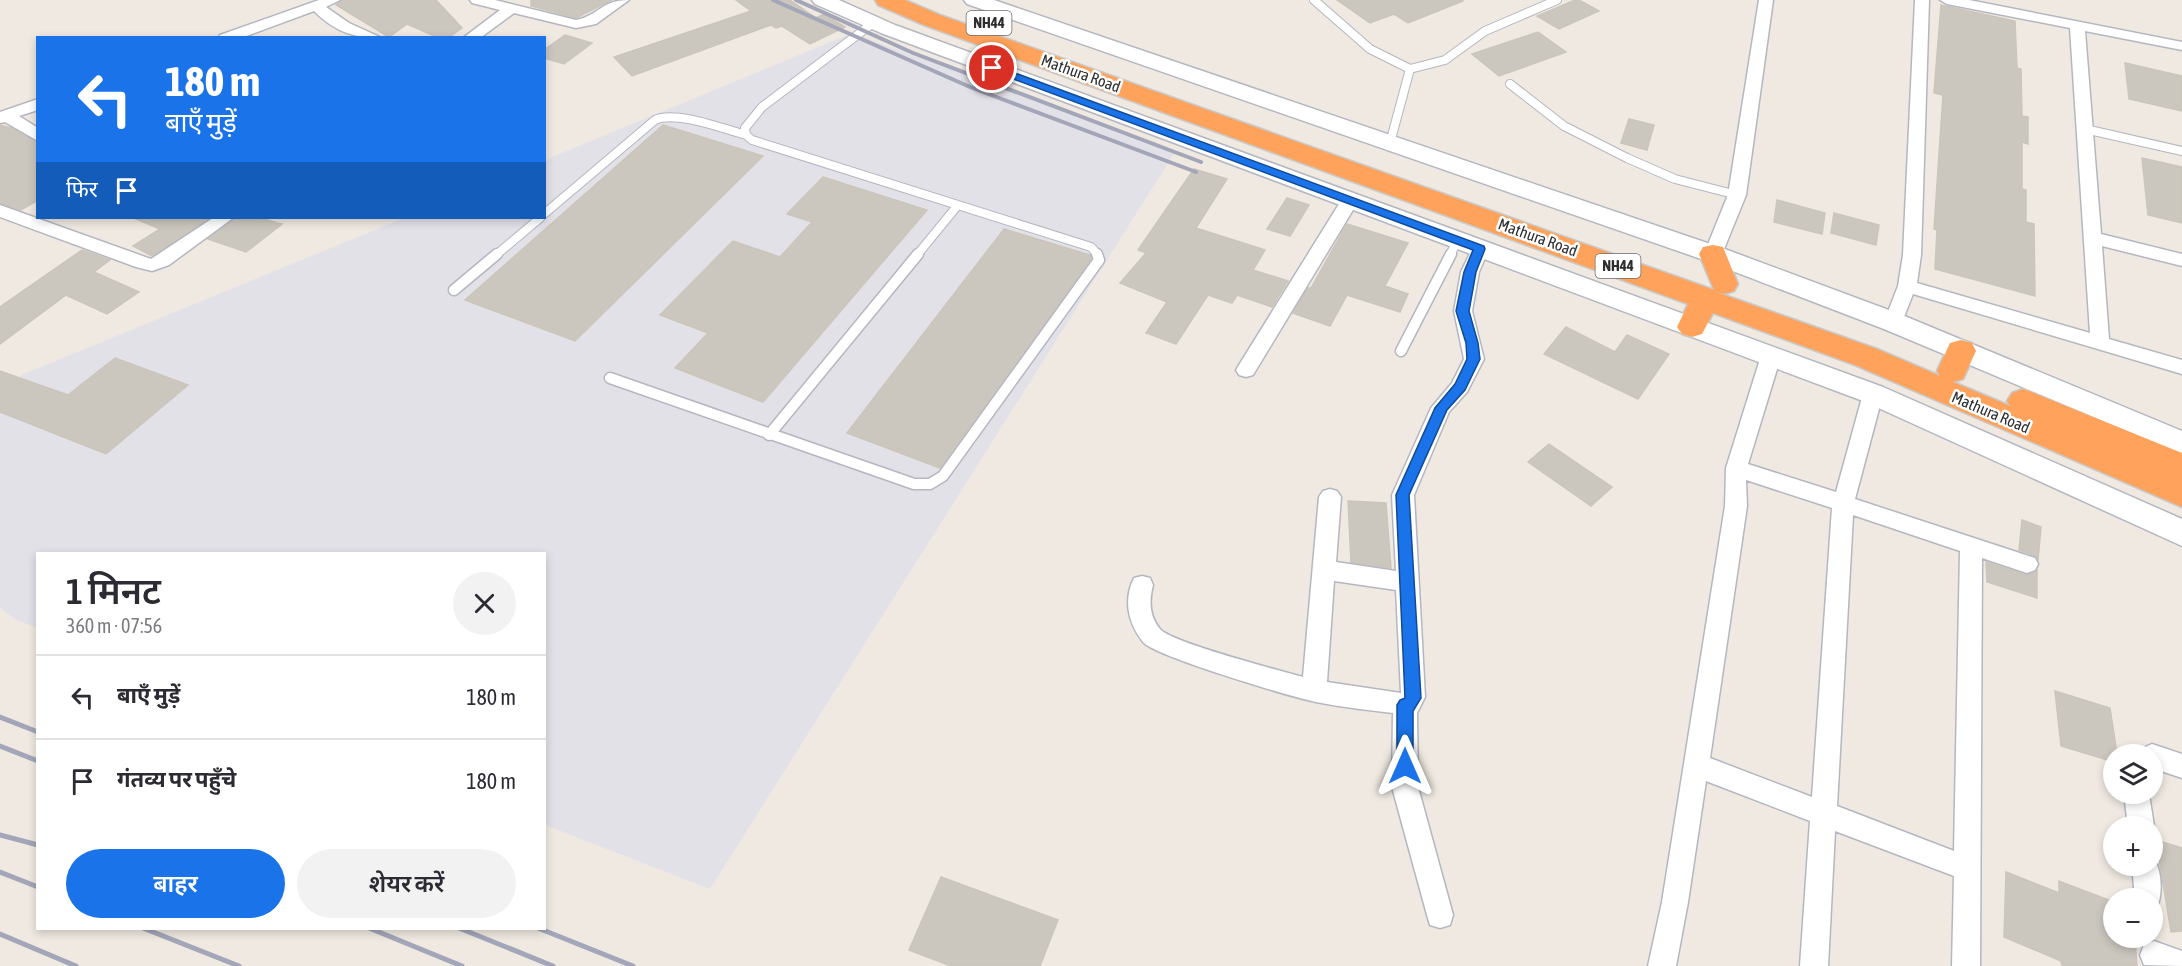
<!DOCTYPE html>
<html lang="hi">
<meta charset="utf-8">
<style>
:root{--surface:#fff;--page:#f2f2f3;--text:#2b2b33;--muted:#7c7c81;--line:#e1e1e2;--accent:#1a73e8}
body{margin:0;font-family:"Asap Condensed","Noto Sans Devanagari",sans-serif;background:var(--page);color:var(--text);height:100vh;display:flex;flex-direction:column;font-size:22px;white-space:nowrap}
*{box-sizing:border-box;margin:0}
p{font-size:20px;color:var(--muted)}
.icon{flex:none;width:33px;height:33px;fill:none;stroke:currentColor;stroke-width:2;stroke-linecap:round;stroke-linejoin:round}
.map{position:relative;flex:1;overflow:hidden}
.side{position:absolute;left:36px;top:552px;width:510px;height:378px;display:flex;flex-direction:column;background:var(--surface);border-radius:0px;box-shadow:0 3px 9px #0003}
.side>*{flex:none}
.guide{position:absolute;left:36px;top:36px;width:510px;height:183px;border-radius:0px;box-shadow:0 3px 9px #0003;background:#1a73e8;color:#fff;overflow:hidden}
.tools{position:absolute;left:2103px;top:744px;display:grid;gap:12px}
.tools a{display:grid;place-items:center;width:60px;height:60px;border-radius:50%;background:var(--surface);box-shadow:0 3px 9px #0003;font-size:30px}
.pin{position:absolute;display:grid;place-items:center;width:51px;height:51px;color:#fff;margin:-26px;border:3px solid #fff;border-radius:50%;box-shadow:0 2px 6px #0007}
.me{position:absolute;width:66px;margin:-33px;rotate:0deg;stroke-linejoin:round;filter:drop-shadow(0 0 4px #0008)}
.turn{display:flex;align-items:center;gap:21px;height:126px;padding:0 30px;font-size:27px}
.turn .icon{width:78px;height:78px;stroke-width:2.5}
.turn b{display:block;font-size:42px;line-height:51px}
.then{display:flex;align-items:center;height:57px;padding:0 30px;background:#0003;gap:12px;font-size:22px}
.round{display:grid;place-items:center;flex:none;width:63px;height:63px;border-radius:32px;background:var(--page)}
.summary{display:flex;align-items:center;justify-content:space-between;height:102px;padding:0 30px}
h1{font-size:36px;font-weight:600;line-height:45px}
.cta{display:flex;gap:12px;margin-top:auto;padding:12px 30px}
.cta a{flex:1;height:69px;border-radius:36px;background:var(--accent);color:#fff;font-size:24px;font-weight:600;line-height:69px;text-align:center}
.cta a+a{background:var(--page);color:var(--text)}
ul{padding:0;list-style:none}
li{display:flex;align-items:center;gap:18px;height:84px;padding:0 30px;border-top:2px solid var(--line)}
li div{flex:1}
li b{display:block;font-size:22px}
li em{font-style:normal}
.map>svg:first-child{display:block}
.industrial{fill:#e3e1e8}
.building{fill:#cbc7bf;stroke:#cbc5ba;stroke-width:1.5}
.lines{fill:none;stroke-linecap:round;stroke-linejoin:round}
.lane-far1-casing{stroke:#b4b7c1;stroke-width:10}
.lane-casing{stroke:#b4b7c1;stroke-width:13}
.street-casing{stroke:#b4b7c1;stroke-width:3}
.secondary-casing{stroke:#b4b7c1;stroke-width:3}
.highway-casing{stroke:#c9c9c9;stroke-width:3}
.lane-far1{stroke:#fff;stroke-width:8}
.lane{stroke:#fff;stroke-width:10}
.street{fill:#fff;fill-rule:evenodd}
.secondary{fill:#fff;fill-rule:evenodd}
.highway{fill:#ffa35c;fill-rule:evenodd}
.rail-far1{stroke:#a3a6b8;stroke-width:4}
.rail{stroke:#a3a6b8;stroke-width:5}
.route{fill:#1a73e8;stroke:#114b97;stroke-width:1.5}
.labels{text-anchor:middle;stroke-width:5;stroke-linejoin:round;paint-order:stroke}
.shield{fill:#fff;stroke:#6d6d6d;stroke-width:1.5}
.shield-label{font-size:15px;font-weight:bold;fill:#2e2e2e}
.street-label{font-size:16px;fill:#2e2e2e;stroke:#fff}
</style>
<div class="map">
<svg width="2182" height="966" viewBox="0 0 2182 966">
<rect width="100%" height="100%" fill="#efe9e1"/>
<path class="industrial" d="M852,33L1175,152L710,889L545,825L544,554H38L37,628L16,620L0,608V391L24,374L404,218H544L545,160Z"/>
<path class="building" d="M342,0H436L462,28L448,38H439L407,24L389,37L336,5Z
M531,0H612L576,18L531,6Z
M736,0H790L816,18L824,14L845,27L810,44L782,26L776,28L771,25L632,76L614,57L751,11Z
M1337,0H1463V1L1408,23L1394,14L1370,23Z
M1575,0H1579L1599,11L1559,29L1537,16Z
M1941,5L2015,21L2017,68L2021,69L2022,116L2028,117V144L2022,142V189L2026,190V222L2034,224L2035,296L1935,269L1937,230L1934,229L1943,95L1934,93Z
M1538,32L1566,52L1499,76L1472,54Z
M565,35L592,43L564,64L544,58V50Z
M2125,63L2182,76V111L2129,99Z
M1629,119L1654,125L1647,150L1621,143Z
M0,125L11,128L38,143V200L21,210L0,203Z
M663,125L763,156L575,341L465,300Z
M2142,158L2182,167V223L2148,215Z
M1194,169L1227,179L1196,228L1265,250L1253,270L1288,281L1272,307L1237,295L1232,303L1208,295L1176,344L1146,333L1167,302L1120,283L1146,253L1138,250Z
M823,177L927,210L763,402L675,368L708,333L660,315L733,241L780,257L812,222L787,214Z
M1287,198L1309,205L1290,236L1267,229Z
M1777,200L1825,213L1822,234L1774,222Z
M1834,213L1879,225L1876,245L1831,233Z
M134,218H210L152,256L133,246L160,229Z
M235,218H260L282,224L246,252L208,239Z
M1347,224L1408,243L1385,286L1408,294L1400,312L1347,295L1330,326L1293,313L1308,288H1311Z
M1004,229L1090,255L1091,259L940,468L847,433Z
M82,250L110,260L94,272L139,292L107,314L66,295L0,344V307Z
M1566,327L1615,352L1627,335L1669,354L1638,399L1544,354Z
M115,358L188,385L106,454L0,412V371L68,395Z
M1549,444L1612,487L1591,506L1528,462Z
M1348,501L1386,503L1391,568L1351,562Z
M2022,520L2041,527L2038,560L2036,556L2019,550Z
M1986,562L2026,575L2037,570V598L1987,582Z
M2055,691L2110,708L2117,754H2114V762L2061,746Z
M2156,840L2182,848V931L2171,932Z
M2006,872L2059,893V881L2114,902V938H2135L2137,966H2062L2061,961L2004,937Z
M941,877L1058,920L1040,966H951L909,950Z"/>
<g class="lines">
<g class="lane-far1-casing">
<path id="lane-far1" d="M1314,0L1370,49L1410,69L1445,60L1485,31L1557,0
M1510,84L1564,126L1627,158L1675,179L1737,195
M2085,129L2182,151
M746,135L745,128L762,107L873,23
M1390,143L1410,69
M544,214L655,120C675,110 724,129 746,135L752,140L1091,247L1098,255
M496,255L540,218
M917,255L958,205
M1450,255L1458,240"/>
</g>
<g class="lane-casing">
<path id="lane" d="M454,290L497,254
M1401,351L1451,254
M610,378L914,484H930L943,476L1099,260L1097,254
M769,435L918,254"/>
</g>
<g class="street-casing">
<path id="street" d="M319,0H340L326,7L349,23L382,38C354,38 335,32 314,11L241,38H218L220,35Z
M470,0H495L576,20C600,15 601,0 629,0L596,24L576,28L514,13L480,38H463L500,10L472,3Z
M1759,0H1773L1746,195L1722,254L1719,258H1707L1704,254L1728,195Z
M1915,0H1929L1921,255L1917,283L2090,333L2070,28L1947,4L1940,0H1969L2182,42V50L2085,31L2101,234L2182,254V266L2102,246L2109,339L2182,360V374L1913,294L1900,327L1893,329L1886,327L1884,322L1898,286L1903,255Z
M38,99V110L19,116L38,128V141L5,122L0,123V112Z
M1350,195L1356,196L1359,200L1253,375L1246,377L1239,375L1236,370L1239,365L1344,196Z
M0,205L151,259L213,218H233L169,265L152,271L136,267L0,217Z
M1480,243L1486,245L1489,249L1479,272L1472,311L1484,359L1467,392L1449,412L1414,495L1425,697L1417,713L1418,787L1453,915L1450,925L1440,928L1430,925L1427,915L1392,787L1393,713C1367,710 1341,707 1316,702C1292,697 1154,656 1143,642C1128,623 1123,600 1134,578L1142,576L1150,578L1153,585C1149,600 1149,616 1160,629C1172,643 1279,670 1303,677L1319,497L1323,491L1330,489L1337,491L1341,497L1336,562L1396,571L1392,495L1431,408L1452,383L1464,359L1454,311L1461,272L1474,245ZM1334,581L1396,590L1401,693L1327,682Z
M1771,349L1778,351L1781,356L1748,464L1836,492L1863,394L1866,389L1873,387L1880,389L1883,394L1855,499L2035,558L2038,564L2035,570L2027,573L1982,558L1980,966H1952L1954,876L1835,831L1828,966H1800L1810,821L1706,781L1688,902L1676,966H1648L1662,902L1725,506L1726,468L1761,356L1764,351ZM1746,480L1832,508L1812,797L1710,758L1747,506ZM1853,515L1960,551L1954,851L1837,806Z
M2152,744L2182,754V778L2152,768V754H2140L2143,748Z
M2124,794H2149L2154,826L2152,829V826H2128Z
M2152,856C2162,868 2163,894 2157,907L2152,910V898H2135L2132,866H2152Z
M2154,941L2182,951V966L2144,965L2140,955L2144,945Z"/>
</g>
<g class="secondary-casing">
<path id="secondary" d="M812,0H839L895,25L1883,387L2182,519V546L1863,401L881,33L815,4Z
M964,0H994L1722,248L1902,315L2182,431V454L1884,329L1704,260L967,4Z"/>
</g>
<g class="highway-casing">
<path id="highway" d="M875,0H905L940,15L1714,290L1699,254L1703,247L1713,245L1723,247L1738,284L1734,291L1724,294L1716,292L1877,349L1940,376L1937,371L1950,343L1961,340L1972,343L1976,351L1963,379L1953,382L2010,406L2007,401L2012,393L2023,389L2034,393L2182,453V507L1855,365L1713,313L1702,334L1692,337L1682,334L1677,327L1688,304L924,25L878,5Z"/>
</g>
<use href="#lane-far1" class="lane-far1"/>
<use href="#lane" class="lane"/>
<use href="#street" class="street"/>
<use href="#secondary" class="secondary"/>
<use href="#highway" class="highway"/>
<path class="rail-far1" d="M773,0L970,87L1196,172
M796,0L913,53L1201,162"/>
<path class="rail" d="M0,717L38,732
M0,746L38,761
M0,835L38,845
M0,872L38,887
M143,928L239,966
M369,928L462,966
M459,928L553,966
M538,928L633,966
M0,934L76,966"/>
</g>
<path class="route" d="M989,66H996L1484,246L1485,249L1476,272L1469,311L1478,343L1480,359L1465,390L1447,410L1409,495L1421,698L1413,711V766L1411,772L1405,774L1400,772L1397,766V705L1400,700L1405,698L1396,495L1435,408L1455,384L1467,359L1466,343L1456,311L1464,272L1473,250L989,70Z"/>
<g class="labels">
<g class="shield">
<rect x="966.5" y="11" width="45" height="24" rx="4.5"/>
<rect x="1595.5" y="254" width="45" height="24" rx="4.5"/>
</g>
<g class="shield-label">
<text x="989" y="28">NH44</text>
<text x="1618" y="271">NH44</text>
</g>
<g class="street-label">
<text transform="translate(1081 73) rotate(20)" y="6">Mathura Road</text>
<text transform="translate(1538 237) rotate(20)" y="6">Mathura Road</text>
<text transform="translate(1991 412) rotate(23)" y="6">Mathura Road</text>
</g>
</g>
</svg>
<div class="tools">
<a><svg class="icon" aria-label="layers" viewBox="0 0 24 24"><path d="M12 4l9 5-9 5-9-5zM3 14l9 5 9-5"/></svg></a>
<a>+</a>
<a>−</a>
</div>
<div class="pin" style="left:992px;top:68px;background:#d93025"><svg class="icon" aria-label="arrive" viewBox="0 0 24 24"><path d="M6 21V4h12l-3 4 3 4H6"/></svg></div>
<svg class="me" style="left:1405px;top:766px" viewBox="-20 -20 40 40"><path d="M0-17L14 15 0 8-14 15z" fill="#1a73e8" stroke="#fff" stroke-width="4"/></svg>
<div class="guide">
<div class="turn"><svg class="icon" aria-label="left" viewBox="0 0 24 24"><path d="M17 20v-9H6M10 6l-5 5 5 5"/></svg><div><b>180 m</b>बाएँ मुड़ें</div></div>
<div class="then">फिर<svg class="icon" aria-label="arrive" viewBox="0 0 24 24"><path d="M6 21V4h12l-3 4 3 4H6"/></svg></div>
</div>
<section class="side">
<div class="summary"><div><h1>1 मिनट</h1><p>360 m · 07:56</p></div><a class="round"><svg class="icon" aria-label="close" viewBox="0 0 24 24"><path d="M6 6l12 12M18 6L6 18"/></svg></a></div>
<ul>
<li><svg class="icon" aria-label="left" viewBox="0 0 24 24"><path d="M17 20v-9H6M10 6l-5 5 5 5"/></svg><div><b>बाएँ मुड़ें</b></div><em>180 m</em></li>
<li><svg class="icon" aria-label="arrive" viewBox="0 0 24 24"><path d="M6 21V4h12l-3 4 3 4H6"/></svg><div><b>गंतव्य पर पहुँचे</b></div><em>180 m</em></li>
</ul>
<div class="cta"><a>बाहर</a><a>शेयर करें</a></div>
</section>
</div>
